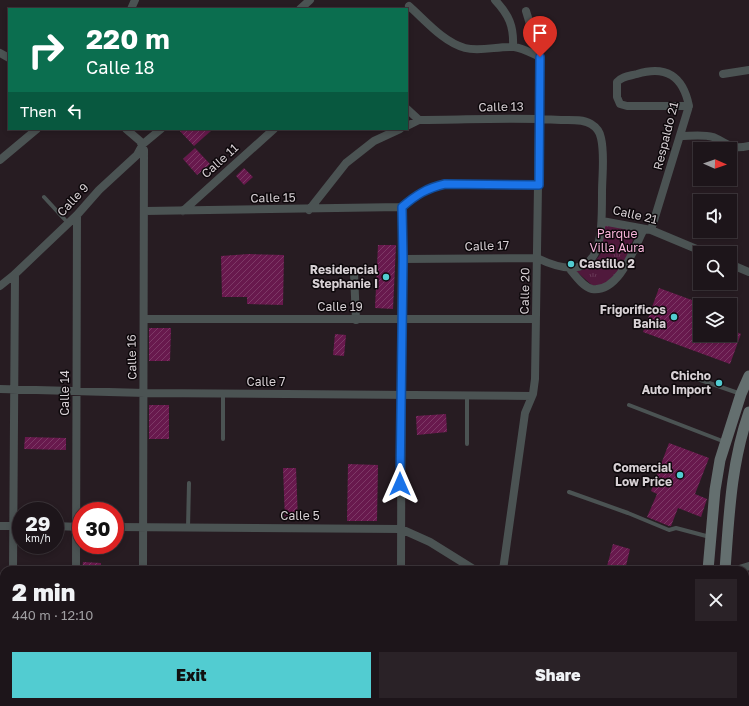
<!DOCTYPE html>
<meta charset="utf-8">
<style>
:root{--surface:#1d151a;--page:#2a2227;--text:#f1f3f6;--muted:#a09fa2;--line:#3b3439;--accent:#52ccd1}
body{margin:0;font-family:"Golos Text",sans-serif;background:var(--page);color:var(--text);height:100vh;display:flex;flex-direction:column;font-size:15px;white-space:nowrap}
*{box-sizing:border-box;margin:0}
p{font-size:13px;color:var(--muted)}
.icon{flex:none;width:22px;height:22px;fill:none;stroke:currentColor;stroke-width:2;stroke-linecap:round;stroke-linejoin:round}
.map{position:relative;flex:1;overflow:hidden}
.side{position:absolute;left:0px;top:566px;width:749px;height:140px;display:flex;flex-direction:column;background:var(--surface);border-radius:12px 12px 0 0;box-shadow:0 2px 6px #0003,0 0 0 1px var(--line)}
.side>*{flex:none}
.top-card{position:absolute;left:8px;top:8px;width:400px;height:122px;border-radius:0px;box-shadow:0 2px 6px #0003,0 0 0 1px var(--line);background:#0b6e4f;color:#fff;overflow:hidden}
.needle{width:26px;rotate:92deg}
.fabs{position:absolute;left:693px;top:142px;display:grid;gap:8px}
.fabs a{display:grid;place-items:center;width:44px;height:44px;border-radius:0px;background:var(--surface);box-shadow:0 2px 6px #0003,0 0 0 1px var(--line);font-size:20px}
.speed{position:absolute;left:12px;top:502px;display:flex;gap:8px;font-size:20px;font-weight:700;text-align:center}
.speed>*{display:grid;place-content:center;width:52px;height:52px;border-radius:50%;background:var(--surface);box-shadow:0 2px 6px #0003,0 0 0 1px var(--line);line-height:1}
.speed small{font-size:10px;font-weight:400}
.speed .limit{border:6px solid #d22;background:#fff;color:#111}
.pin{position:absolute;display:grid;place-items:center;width:34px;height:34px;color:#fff;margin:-41px -17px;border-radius:50% 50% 50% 0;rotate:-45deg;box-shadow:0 0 4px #0007}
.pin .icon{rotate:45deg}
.me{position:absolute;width:44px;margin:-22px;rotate:0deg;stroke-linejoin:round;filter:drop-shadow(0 0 3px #0008)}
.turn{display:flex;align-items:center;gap:14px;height:84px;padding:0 12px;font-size:18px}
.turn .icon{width:52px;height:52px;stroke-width:2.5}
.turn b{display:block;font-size:28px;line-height:34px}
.then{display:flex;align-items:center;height:38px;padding:0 12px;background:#0003;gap:8px;font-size:15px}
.round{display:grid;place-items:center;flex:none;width:42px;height:42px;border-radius:0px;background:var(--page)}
.summary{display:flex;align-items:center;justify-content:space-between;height:68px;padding:0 12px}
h1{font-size:24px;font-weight:800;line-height:30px}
.button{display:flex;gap:8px;margin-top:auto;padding:8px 12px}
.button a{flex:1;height:46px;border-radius:0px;background:var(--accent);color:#111;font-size:16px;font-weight:800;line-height:46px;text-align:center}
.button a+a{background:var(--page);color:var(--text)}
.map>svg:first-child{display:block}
.park{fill:url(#park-tufts)}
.building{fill:url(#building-hatch)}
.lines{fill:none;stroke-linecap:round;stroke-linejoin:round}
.lane{stroke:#4b5353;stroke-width:4}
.street{stroke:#4b5353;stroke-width:8}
.secondary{stroke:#646f6f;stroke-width:11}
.route-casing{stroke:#114b97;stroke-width:10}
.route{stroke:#1a73e8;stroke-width:7}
.poi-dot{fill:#52ccd1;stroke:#0d080b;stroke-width:1.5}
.labels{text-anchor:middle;stroke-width:3;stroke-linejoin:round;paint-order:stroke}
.street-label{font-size:12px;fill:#d7d0d4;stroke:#0d080b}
.park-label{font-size:12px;fill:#f9b5db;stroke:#0d080b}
.poi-label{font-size:12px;font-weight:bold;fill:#d7d0d4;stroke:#0d080b;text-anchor:end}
</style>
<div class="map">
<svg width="749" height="706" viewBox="0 0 749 706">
<defs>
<pattern id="park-tufts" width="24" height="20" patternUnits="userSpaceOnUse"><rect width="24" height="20" fill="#50193c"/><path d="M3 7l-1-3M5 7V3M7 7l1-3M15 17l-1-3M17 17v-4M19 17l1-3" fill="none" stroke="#683957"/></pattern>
<pattern id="building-hatch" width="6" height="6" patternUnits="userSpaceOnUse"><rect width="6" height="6" fill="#68194d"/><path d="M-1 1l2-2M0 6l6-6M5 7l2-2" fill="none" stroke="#7d3966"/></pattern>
</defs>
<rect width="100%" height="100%" fill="#271c22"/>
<path class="park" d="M602,224L637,229C630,246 623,275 605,284C602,286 597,285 593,286L576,271C585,269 600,260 602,250C604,242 602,232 602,224Z"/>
<path class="building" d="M178,129H213L194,146Z
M195,148L210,164L197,175L183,159Z
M244,168L253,177L244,185L236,176Z
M378,245H396L393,309L375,308Z
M249,254L284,255L283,305L247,304V297H222L221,256Z
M659,288L700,303V335H730V329L741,334L730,364L643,332Z
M149,328H171L170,361H149Z
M335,334L346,335L344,356L333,355Z
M149,405H169V439H149Z
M446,414L447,432L417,435L416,416Z
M25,437L66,438V450L24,449Z
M669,443L709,458L695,494L707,499L701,517L678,508L671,526H669L647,517L657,494L651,491Z
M348,464L378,465L377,521H347Z
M283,468H296L298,520H285Z
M613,544L630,549L625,570L607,566Z
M83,562L101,563V570H82Z"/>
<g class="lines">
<path class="lane" d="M44,197L68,223
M686,375L741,394
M223,394V439
M467,396V444
M629,405L725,442
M569,492L628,513L669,530L676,528L710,537
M188,528L189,483
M290,702V706
M186,706V702
M254,706V702"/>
<path class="street" d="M495,0C509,15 514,26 513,47
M409,6C425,20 443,42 465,48C480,52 498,46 514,47C523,48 531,53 540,57
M131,9L135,0
M300,9L310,0
M0,53L9,58
M723,74L749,70
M407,109L419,120
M126,129L140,141L144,150L143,570
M680,136C690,136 703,134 713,137C729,144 730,150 749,146
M0,160L37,129
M402,207C416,195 427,188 445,184L539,185
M309,210L346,163L374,141L400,129
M145,211L402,207
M183,211L274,129
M602,221L651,230L706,253
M651,230L689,106C683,76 666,65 637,74C630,76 622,76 617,82V97L620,104L627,106H689
M403,259L537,258C602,289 602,241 602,193C602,175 605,155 601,138C600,132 596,127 591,124C583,119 570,120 561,120C514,117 466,120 419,120L407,126
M730,264L749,272
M569,268C575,275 583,287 592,289C619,293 634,248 644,229
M354,273L356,320
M0,286L15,274L77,215L99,190L137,155L143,144L161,129
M144,319H536
M0,389L145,393L532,396
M0,526H21
M55,526L80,527
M115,527L401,529L430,542L475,570
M13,570L15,274
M76,570L77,215
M401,570L402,207
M503,570L525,413L533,394L535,379L540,57L526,11
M736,570L749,566
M0,661H4
M745,665H749
M12,706V702
M74,706V702
M142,706V702
M402,706V702
M560,706V702"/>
<path class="secondary" d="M708,570L715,490L720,460L741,394L749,376
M725,570C729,516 731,463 749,412
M699,706V702
M714,706L715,702"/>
</g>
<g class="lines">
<g class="route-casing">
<path id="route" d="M400,484L403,259L402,207C416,195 427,188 445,184L539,185L540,57"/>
</g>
<use href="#route" class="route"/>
</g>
<g class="poi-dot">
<circle cx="571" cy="264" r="4"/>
<circle cx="386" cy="277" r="4"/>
<circle cx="674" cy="317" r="4"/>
<circle cx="719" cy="383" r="4"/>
<circle cx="680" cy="475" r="4"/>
</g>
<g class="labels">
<g class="street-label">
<text transform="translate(501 107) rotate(-1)" y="4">Calle 13</text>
<text transform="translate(666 136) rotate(-76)" y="4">Respaldo 21</text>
<text transform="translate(220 161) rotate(-42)" y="4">Calle 11</text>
<text transform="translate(273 198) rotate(-1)" y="4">Calle 15</text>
<text transform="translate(73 200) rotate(-47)" y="4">Calle 9</text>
<text transform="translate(635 215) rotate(13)" y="4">Calle 21</text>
<text transform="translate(487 246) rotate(-2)" y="4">Calle 17</text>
<text transform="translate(525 291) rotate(-89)" y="4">Calle 20</text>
<text x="340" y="311">Calle 19</text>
<text transform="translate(132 357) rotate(-91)" y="4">Calle 16</text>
<text x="266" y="386">Calle 7</text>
<text transform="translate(65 393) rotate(-90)" y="4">Calle 14</text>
<text x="300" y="520">Calle 5</text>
</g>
<g class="park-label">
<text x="617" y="238">Parque<tspan x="617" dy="14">Villa Aura</tspan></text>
</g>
<g class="poi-label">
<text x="579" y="268" text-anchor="start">Castillo 2</text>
<text x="378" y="274">Residencial<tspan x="378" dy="14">Stephanie I</tspan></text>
<text x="666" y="314">Frigorificos<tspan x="666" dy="14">Bahia</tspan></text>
<text x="711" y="380">Chicho<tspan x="711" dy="14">Auto Import</tspan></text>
<text x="672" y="472">Comercial<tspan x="672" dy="14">Low Price</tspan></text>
</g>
</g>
</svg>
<div class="fabs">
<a><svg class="needle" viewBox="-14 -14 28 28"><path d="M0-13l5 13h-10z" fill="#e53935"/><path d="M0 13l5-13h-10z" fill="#a09fa2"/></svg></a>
<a><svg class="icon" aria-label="sound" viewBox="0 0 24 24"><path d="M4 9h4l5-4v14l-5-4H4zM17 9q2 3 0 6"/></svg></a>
<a><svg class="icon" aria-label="search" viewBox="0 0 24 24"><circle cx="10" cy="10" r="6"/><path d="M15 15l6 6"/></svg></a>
<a><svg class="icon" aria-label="layers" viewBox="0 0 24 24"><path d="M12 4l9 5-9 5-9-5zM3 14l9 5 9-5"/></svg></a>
</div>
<div class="speed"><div>29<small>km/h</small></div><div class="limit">30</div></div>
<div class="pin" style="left:540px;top:57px;background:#d93025"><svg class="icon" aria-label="arrive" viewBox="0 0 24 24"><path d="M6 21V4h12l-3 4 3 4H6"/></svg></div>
<svg class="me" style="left:400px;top:484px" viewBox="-20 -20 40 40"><path d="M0-17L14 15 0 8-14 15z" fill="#1a73e8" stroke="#fff" stroke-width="4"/></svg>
<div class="top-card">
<div class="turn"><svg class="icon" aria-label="right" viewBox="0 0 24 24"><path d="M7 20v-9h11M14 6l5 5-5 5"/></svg><div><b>220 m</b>Calle 18</div></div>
<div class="then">Then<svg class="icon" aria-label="left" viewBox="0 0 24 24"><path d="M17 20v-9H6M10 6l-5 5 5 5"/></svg></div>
</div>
<section class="side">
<div class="summary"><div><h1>2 min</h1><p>440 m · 12:10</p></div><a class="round"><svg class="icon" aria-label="close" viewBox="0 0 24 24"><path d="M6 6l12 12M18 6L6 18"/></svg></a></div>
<div class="button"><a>Exit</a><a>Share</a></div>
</section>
</div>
